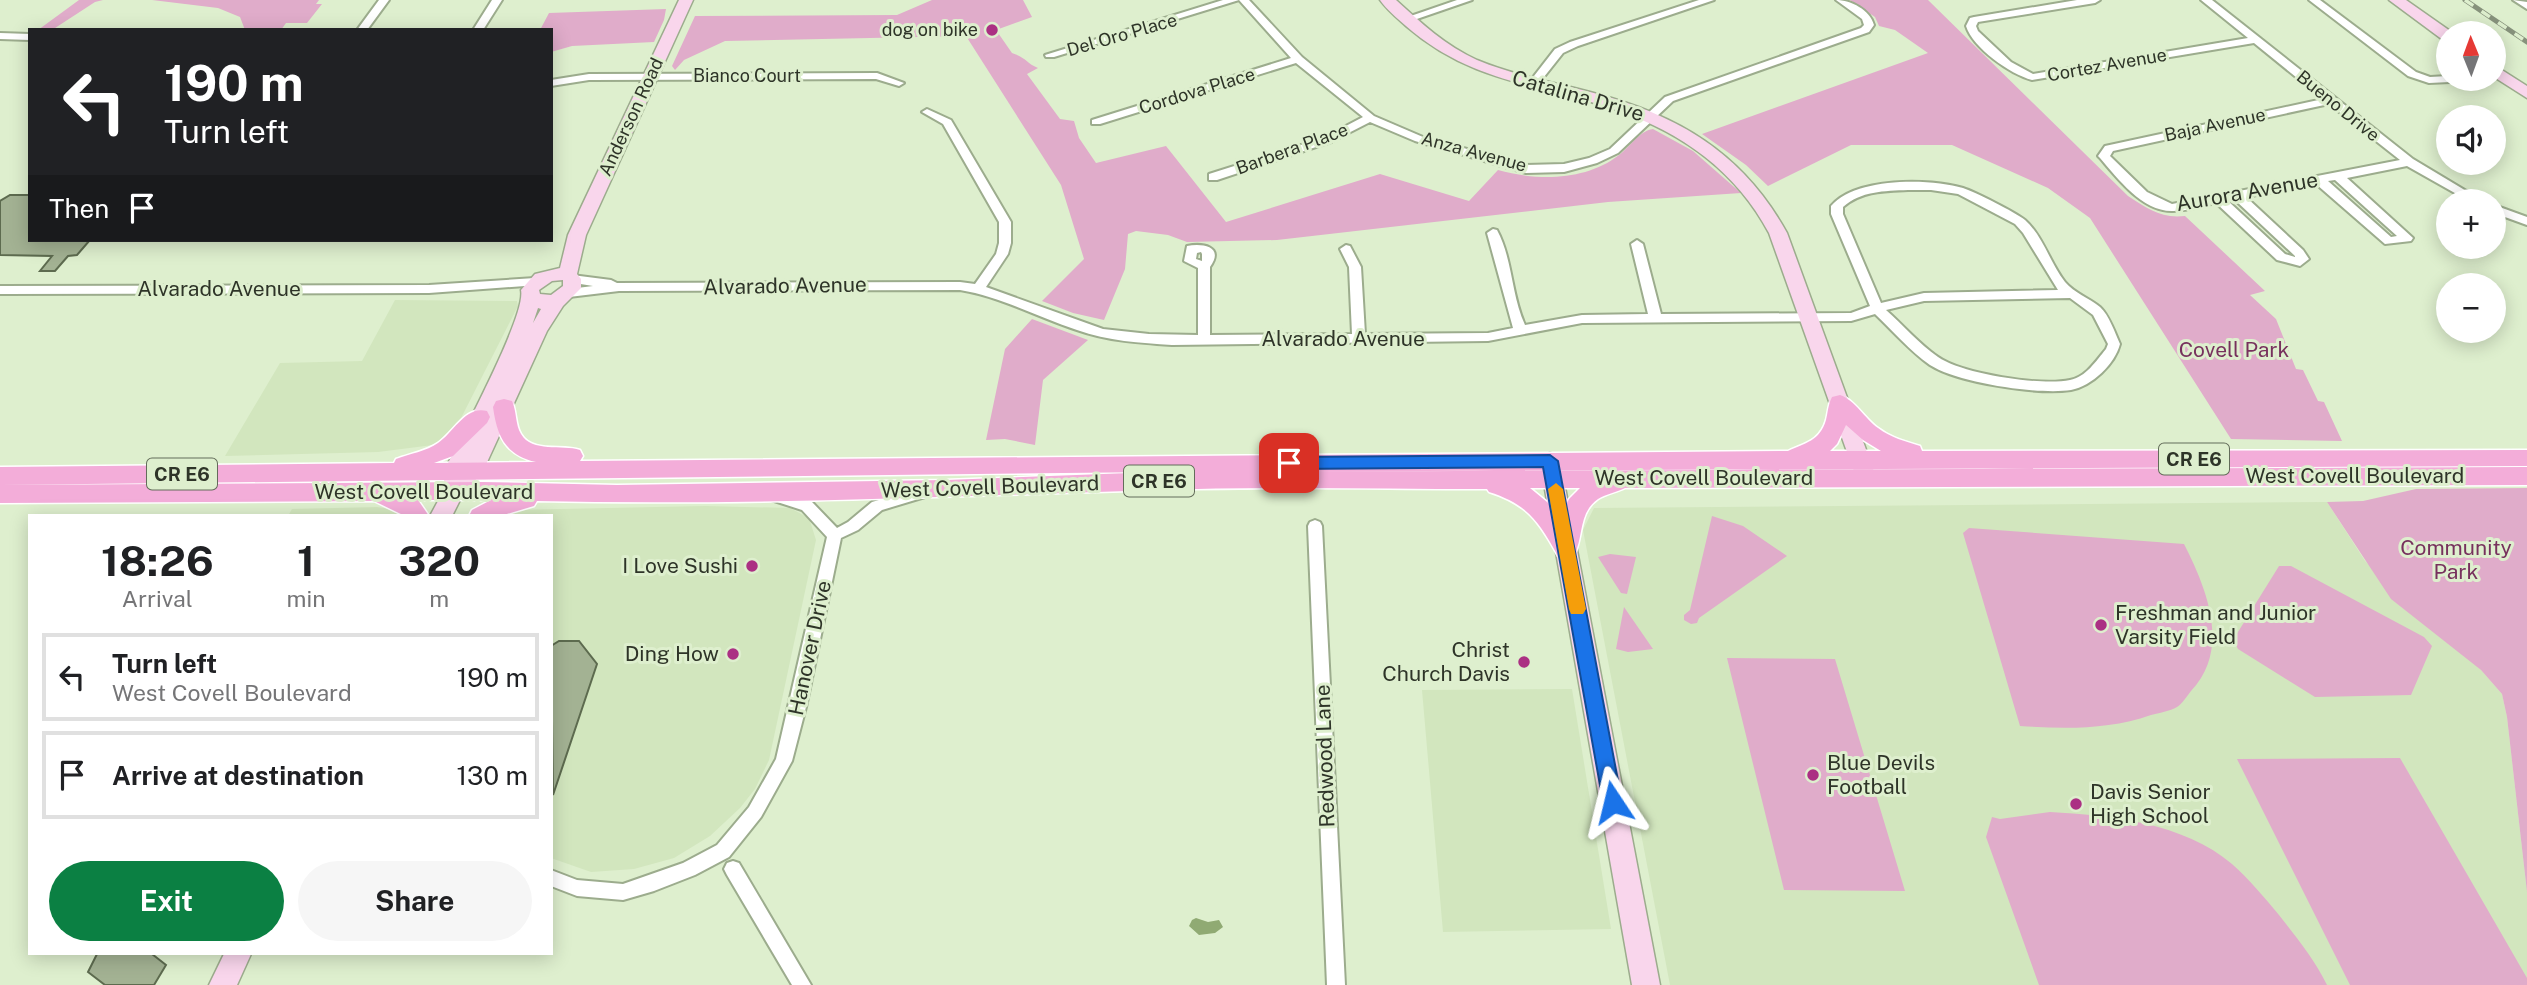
<!DOCTYPE html>
<meta charset="utf-8">
<style>
:root{--surface:#fff;--page:#f6f6f6;--text:#202124;--muted:#757577;--line:#e0e0e0;--accent:#0b8043}
body{margin:0;font-family:"Public Sans",sans-serif;background:var(--page);color:var(--text);height:100vh;display:flex;flex-direction:column;font-size:26px;white-space:nowrap}
*{box-sizing:border-box;margin:0}
p{font-size:23px;color:var(--muted)}
.icon{flex:none;width:38px;height:38px;fill:none;stroke:currentColor;stroke-width:2;stroke-linecap:round;stroke-linejoin:round}
.map{position:relative;flex:1;overflow:hidden}
.drawer{position:absolute;left:28px;top:514px;width:525px;height:441px;display:flex;flex-direction:column;background:var(--surface);border-radius:0px;box-shadow:0 4px 18px #0003}
.drawer>*{flex:none}
.top-card{position:absolute;left:28px;top:28px;width:525px;height:214px;border-radius:0px;box-shadow:0 4px 18px #0003;background:#202124;color:#fff;overflow:hidden}
.needle{width:46px;rotate:359deg}
.tools{position:absolute;left:2436px;top:21px;display:grid;gap:14px}
.tools a{display:grid;place-items:center;width:70px;height:70px;border-radius:50%;background:var(--surface);box-shadow:0 4px 18px #0003;font-size:35px}
.pin{position:absolute;display:grid;place-items:center;width:60px;height:60px;color:#fff;margin:-30px;border-radius:14px;box-shadow:0 4px 10px #0006}
.me{position:absolute;width:77px;margin:-38px;rotate:350deg;stroke-linejoin:round;filter:drop-shadow(0 0 5px #0008)}
.turn{display:flex;align-items:center;gap:24px;height:147px;padding:0 21px;font-size:32px}
.turn .icon{width:91px;height:91px;stroke-width:2.5}
.turn b{display:block;font-size:49px;line-height:60px}
.then{display:flex;align-items:center;height:66px;padding:0 21px;background:#0003;gap:14px;font-size:26px}
.eta{display:flex;justify-content:space-evenly;align-items:center;height:119px;text-align:center}
.eta b{font-size:42px;font-weight:700;line-height:49px}
.button{display:flex;gap:14px;margin-top:auto;padding:14px 21px}
.button a{flex:1;height:80px;border-radius:42px;background:var(--accent);color:#fff;font-size:28px;font-weight:700;line-height:80px;text-align:center}
.button a+a{background:var(--page);color:var(--text)}
ul{padding:0;list-style:none}
li{display:flex;align-items:center;gap:21px;height:88px;margin:0 14px 10px;padding:0 7px;border:4px solid var(--line);border-radius:0px}
li div{flex:1}
li b{display:block;font-size:26px}
li em{font-style:normal}
.map>svg:first-child{display:block}
.built{fill:#d2e6be}
.green{fill:#e0acca}
.water{fill:#90aa73}
.building{fill:#a3b293;stroke:#5d6b4f;stroke-width:2}
.lines{fill:none;stroke-linecap:round;stroke-linejoin:round}
.street-casing{stroke:#9cac8d;stroke-width:4}
.secondary-casing{stroke:#9cac8d;stroke-width:3}
.primary-casing{stroke:#fff;stroke-width:3}
.street{fill:#fff;fill-rule:evenodd}
.secondary{fill:#f9d6ec;fill-rule:evenodd}
.primary{fill:#f3add9;fill-rule:evenodd}
.rail-casing{stroke:#87927c;stroke-width:5}
.rail{stroke:#deefce;stroke-width:3.5;stroke-dasharray:10;stroke-linecap:butt}
.route{fill:#1a73e8;stroke:#114b97;stroke-width:2}
.slow{fill:#f59e0b}
.poi-dot{fill:#ab3083;stroke:#deefce;stroke-width:2.5}
.labels{text-anchor:middle;stroke-width:6;stroke-linejoin:round;paint-order:stroke}
.far-poi-label{font-size:18px;fill:#2e3428;stroke:#deefce;text-anchor:end}
.far-street-label{font-size:18px;fill:#2e3428;stroke:#deefce}
.shield{fill:#deefce;stroke:#636c5a;stroke-width:2}
.shield-label{font-size:19px;font-weight:bold;fill:#2e3428}
.street-label{font-size:21px;fill:#2e3428;stroke:#deefce}
.park-label{font-size:21px;fill:#77315d;stroke:#deefce}
.poi-label{font-size:21px;fill:#2e3428;stroke:#deefce;text-anchor:end}
</style>
<div class="map">
<svg width="2527" height="985" viewBox="0 0 2527 985">
<rect width="100%" height="100%" fill="#deefce"/>
<path class="built" d="M395,300L517,301L518,306L457,426L447,438L433,445L378,452L225,456L280,363L362,361Z
M2327,502L2365,561L2481,670L2502,694L2507,717L2527,892V985H1670L1583,530L1594,508Z
M705,506L790,508L809,518L816,540L769,760L755,789L740,808L710,836L674,858L634,869L591,872L551,858V516H495L512,510Z
M377,507L390,509L402,516H288L292,509Z
M1572,689L1611,929L1443,932L1422,690Z"/>
<path class="green" d="M79,0H103L95,2L52,30H38Z
M152,0H319L316,4H322L307,23H286L281,30H245L240,17L218,8Z
M932,0H1023L1032,17L996,30L1012,53C1027,58 1026,63 1038,68L1027,74L1060,119L1074,121L1079,138L1096,163L1166,146L1226,222L1380,174L1469,201L1498,170C1537,181 1586,181 1619,155C1630,147 1639,131 1653,129L1693,151L1741,193L1608,202L1277,240L1187,242L1168,235L1136,231L1128,234L1125,269L1104,320L1073,313L1042,301L1084,259L1061,185L966,36L725,41L684,60L675,70L672,66L695,16L897,15Z
M1850,0H1928L2128,196C2147,208 2161,219 2185,216L2265,291L2250,295L2276,319L2296,369L2303,370L2318,401L2324,402L2342,441L2231,439L2090,218L2048,188L1952,145H1851L1768,186L1746,165L1702,134L1928,53L1895,30L1879,26L1875,17Z
M666,9L664,20L654,42L572,46L551,52V30H540L549,13Z
M1032,319L1088,340L1043,380L1035,445L1005,439L986,440L1005,349Z
M2527,488V892L2507,717L2502,694L2481,670L2391,599L2327,502L2363,501L2416,489Z
M1712,516L1743,526L1787,556L1699,618L1697,623L1691,624L1684,620V615L1690,610Z
M1969,528L2184,544C2207,589 2231,649 2191,691C2187,696 2182,704 2177,707C2170,711 2159,713 2151,715C2108,730 2065,729 2020,726L1963,533Z
M1610,554L1636,557L1627,594L1621,593L1598,557Z
M2279,566H2291L2424,637L2432,646L2411,695L2315,697L2238,649L2233,640Z
M1624,607L1653,649L1628,652L1616,649Z
M1727,658L1835,659L1905,891L1784,890Z
M2400,758L2527,978V985H2350L2237,759Z
M2050,812C2110,815 2184,823 2232,864C2249,879 2264,897 2279,915C2296,937 2315,960 2327,985H2039L1986,837L1992,817L2000,819Z"/>
<path class="water" d="M1196,918L1208,922L1219,920L1223,927L1215,933L1199,935L1189,926L1192,920Z"/>
<path class="building" d="M10,195H30V240H90L77,255L68,256L55,271H40L52,256L0,255V201Z
M559,641H579L597,664L553,795L551,646Z
M97,954H152L166,965L154,985H105L88,972Z"/>
<g class="lines">
<g class="street-casing">
<path id="street" d="M379,0H389L367,30H357Z
M492,0H502L483,30H473Z
M1223,0H1239L1054,57H1046L1045,55Z
M1239,0H1249L1302,57L1374,116L1423,137L1526,165L1564,164L1589,158L1610,149L1665,97L1861,28L1864,25L1862,19L1836,0C1851,0 1870,10 1874,25L1869,32L1673,101L1618,153L1597,163L1564,172L1526,173L1415,141L1370,122L1331,142L1217,180H1209V174L1323,138L1363,117L1296,63L1100,124H1092V120L1291,58Z
M1457,0H1472L1411,21L1402,19Z
M1699,0H1714L1578,46L1563,53L1536,87L1532,88L1527,85L1555,49L1570,42Z
M2077,0H2100L2095,3L1978,22L1976,26L1978,31L2011,62L2033,74L2248,38L2201,0H2212L2413,159L2483,201H2469L2407,166L2347,178L2413,238L2411,241L2385,244L2316,184L2246,197L2303,250L2309,259L2300,266L2277,260L2216,203C2203,206 2187,211 2173,211C2143,212 2118,179 2100,158L2098,156L2105,146L2323,99L2254,43L2032,80C2010,74 1973,48 1966,26L1970,18L1974,17ZM2329,104L2400,160L2172,204L2147,192L2110,156L2113,151ZM2335,180L2397,236L2391,237L2328,181ZM2235,200L2295,256V257L2285,254L2228,201Z
M2309,0H2320L2416,72L2430,77L2448,76V79H2455L2450,82L2429,83L2408,76Z
M2513,0L2527,2V9Z
M0,33L30,34V40L0,39Z
M877,73L904,83L899,86L876,79L589,80L551,86V80L589,74Z
M927,109L951,120L1011,222V243L1008,254L986,287L1103,329L1149,334L1198,335V268L1184,261L1187,246C1202,243 1225,246 1210,267V335L1352,334L1349,267L1340,249L1346,245L1350,246L1361,267L1365,334L1488,333L1513,328L1487,233L1493,229L1497,230C1513,260 1511,295 1525,325L1582,315L1648,314L1631,244L1637,240L1643,244L1661,314L1851,313L1870,306L1831,214V206C1855,177 1930,178 1963,188C1975,192 2015,212 2025,220C2043,236 2050,263 2065,282C2074,293 2089,298 2100,307C2109,315 2115,333 2120,344C2115,364 2092,386 2071,390C2039,395 1958,383 1930,365C1910,351 1892,330 1875,314L1851,321L1582,323L1488,341L1172,345C1140,343 1108,341 1077,330C1037,317 1002,297 960,290L619,291L569,297L563,293L569,289L593,286L568,282L566,279L568,276L572,275L611,280L617,283L960,282L975,284L996,254L999,243V222L943,124L922,112ZM1908,190H1931L1958,194L2015,224L2023,233L2058,290L1924,293L1881,303L1843,214V207C1861,191 1884,191 1908,190ZM1201,252L1202,254V261L1196,259L1197,253ZM2070,298L2093,315L2108,344L2106,349C2096,361 2086,377 2070,380C2041,386 1962,374 1938,357C1919,344 1903,325 1886,310L1924,301Z
M2494,205L2527,217V225L2494,213Z
M535,278L541,282L539,285L429,293L0,294V286L429,285Z
M920,488L925,489L927,493L925,497L882,510L858,530L841,538L806,707L792,761L761,817L729,857L695,875L654,891L623,900L577,896L551,886V870L577,880L623,884L683,863L717,845L749,807L776,759L827,537L802,510L768,499L766,495L768,491L773,490L812,502L837,528L848,522L872,502Z
M1315,520L1320,522L1322,526L1345,985H1327L1308,526L1310,522Z
M733,861L739,863L811,985H792L727,875L724,869L727,863Z"/>
</g>
<g class="secondary-casing">
<path id="secondary" d="M679,0H693L586,235L577,274L581,279V288L563,306L547,331L483,471L462,496L452,516H430L444,490V472C458,441 527,315 521,290L535,274L560,268L568,235ZM563,280V286L551,295L540,294L539,290L552,281ZM538,308L541,309L533,323Z
M1380,0H1396C1421,23 1446,46 1477,60C1513,75 1552,82 1590,92C1677,114 1743,153 1787,233L1876,477L1873,483L1866,485L1859,483L1856,477L1769,233C1736,171 1681,132 1616,110C1538,83 1473,84 1406,26C1397,18 1387,10 1380,0Z
M2389,0H2406L2453,33H2448V42L2443,40Z
M2494,65L2527,86V98L2494,77Z
M1550,453L1557,455L1560,461L1660,985H1632L1540,461L1543,455Z
M224,954H251L237,985H209Z"/>
</g>
<g class="primary-casing">
<path id="primary" d="M1840,395C1855,400 1865,419 1878,428C1891,438 1905,441 1920,446L1922,451L2527,450V466L1198,472L2527,467V485L1625,488C1617,492 1606,494 1598,499C1578,513 1584,536 1574,556L1566,558L1558,556C1539,521 1527,504 1489,492L1487,489C1378,489 1269,486 1160,490C952,496 744,506 537,501L534,506L500,516H469L472,510L491,500H418L429,516H405L374,501L0,503V485L483,482L617,485L946,480L1157,472L0,485V467L394,463L396,459C409,454 427,451 438,443C454,432 466,405 487,411L490,417L487,423L453,456L434,463L536,462C506,455 497,437 493,407L496,401L504,399L512,401C517,412 515,424 521,434C532,453 562,444 580,450L583,456L580,461L1788,451C1805,443 1820,441 1826,420C1828,412 1828,405 1832,397ZM1846,425L1863,440L1881,451H1830L1837,444ZM1530,488H1580L1569,499L1560,518L1547,502Z"/>
</g>
<use href="#street" class="street"/>
<use href="#secondary" class="secondary"/>
<use href="#primary" class="primary"/>
<g class="rail-casing">
<path id="rail" d="M2465,0L2527,42"/>
</g>
<use href="#rail" class="rail"/>
</g>
<path class="route" d="M1550,455L1558,461L1622,802L1619,808L1613,810L1606,808L1603,802L1543,467L1289,469L1281,463L1289,457Z"/>
<path class="slow" d="M1556,483L1563,489L1586,609L1583,614H1571L1569,609L1548,489Z"/>
<g class="poi-dot">
<circle cx="992" cy="30" r="7"/>
<circle cx="752" cy="566" r="7"/>
<circle cx="2101" cy="625" r="7"/>
<circle cx="733" cy="654" r="7"/>
<circle cx="1524" cy="662" r="7"/>
<circle cx="1813" cy="775" r="7"/>
<circle cx="2076" cy="804" r="7"/>
</g>
<g class="labels">
<g class="far-poi-label">
<text x="978" y="36">dog on bike</text>
</g>
<g class="far-street-label">
<text transform="translate(1122 35) rotate(-16)" y="6">Del Oro Place</text>
<text transform="translate(2107 65) rotate(-10)" y="6">Cortez Avenue</text>
<text x="747" y="82">Bianco Court</text>
<text transform="translate(1197 91) rotate(-17)" y="6">Cordova Place</text>
<text transform="translate(2338 106) rotate(39)" y="6">Bueno Drive</text>
<text transform="translate(631 117) rotate(-65)" y="6">Anderson Road</text>
<text transform="translate(2215 125) rotate(-12)" y="6">Baja Avenue</text>
<text transform="translate(1292 149) rotate(-20)" y="6">Barbera Place</text>
<text transform="translate(1474 152) rotate(15)" y="6">Anza Avenue</text>
</g>
<g class="shield">
<rect x="2159" y="443.5" width="70" height="31" rx="5"/>
<rect x="147" y="458.5" width="70" height="31" rx="5"/>
<rect x="1124" y="465.5" width="70" height="31" rx="5"/>
</g>
<g class="shield-label">
<text x="2194" y="466">CR E6</text>
<text x="182" y="481">CR E6</text>
<text x="1159" y="488">CR E6</text>
</g>
<g class="street-label">
<text transform="translate(1578 96) rotate(16)" y="7">Catalina Drive</text>
<text transform="translate(2247 192) rotate(-10)" y="7">Aurora Avenue</text>
<text transform="translate(785 286) rotate(-1)" y="7">Alvarado Avenue</text>
<text x="219" y="296">Alvarado Avenue</text>
<text x="1343" y="346">Alvarado Avenue</text>
<text x="2355" y="483">West Covell Boulevard</text>
<text x="1704" y="485">West Covell Boulevard</text>
<text transform="translate(990 487) rotate(-2)" y="7">West Covell Boulevard</text>
<text x="424" y="499">West Covell Boulevard</text>
<text transform="translate(810 648) rotate(-78)" y="7">Hanover Drive</text>
<text transform="translate(1325 756) rotate(-92)" y="7">Redwood Lane</text>
</g>
<g class="park-label">
<text x="2234" y="357">Covell Park</text>
<text x="2456" y="555">Community<tspan x="2456" dy="24">Park</tspan></text>
</g>
<g class="poi-label">
<text x="738" y="573">I Love Sushi</text>
<text x="2115" y="620" text-anchor="start">Freshman and Junior<tspan x="2115" dy="24">Varsity Field</tspan></text>
<text x="1510" y="657">Christ<tspan x="1510" dy="24">Church Davis</tspan></text>
<text x="719" y="661">Ding How</text>
<text x="1827" y="770" text-anchor="start">Blue Devils<tspan x="1827" dy="24">Football</tspan></text>
<text x="2090" y="799" text-anchor="start">Davis Senior<tspan x="2090" dy="24">High School</tspan></text>
</g>
</g>
</svg>
<div class="tools">
<a><svg class="needle" viewBox="-14 -14 28 28"><path d="M0-13l5 13h-10z" fill="#e53935"/><path d="M0 13l5-13h-10z" fill="#757577"/></svg></a>
<a><svg class="icon" aria-label="sound" viewBox="0 0 24 24"><path d="M4 9h4l5-4v14l-5-4H4zM17 9q2 3 0 6"/></svg></a>
<a>+</a>
<a>−</a>
</div>
<div class="pin" style="left:1289px;top:463px;background:#d93025"><svg class="icon" aria-label="arrive" viewBox="0 0 24 24"><path d="M6 21V4h12l-3 4 3 4H6"/></svg></div>
<svg class="me" style="left:1613px;top:802px" viewBox="-20 -20 40 40"><path d="M0-17L14 15 0 8-14 15z" fill="#1a73e8" stroke="#fff" stroke-width="4"/></svg>
<div class="top-card">
<div class="turn"><svg class="icon" aria-label="left" viewBox="0 0 24 24"><path d="M17 20v-9H6M10 6l-5 5 5 5"/></svg><div><b>190 m</b>Turn left</div></div>
<div class="then">Then<svg class="icon" aria-label="arrive" viewBox="0 0 24 24"><path d="M6 21V4h12l-3 4 3 4H6"/></svg></div>
</div>
<section class="drawer">
<div class="eta">
<div><b>18:26</b><p>Arrival</p></div>
<div><b>1</b><p>min</p></div>
<div><b>320</b><p>m</p></div>
</div>
<ul>
<li><svg class="icon" aria-label="left" viewBox="0 0 24 24"><path d="M17 20v-9H6M10 6l-5 5 5 5"/></svg><div><b>Turn left</b><p>West Covell Boulevard</p></div><em>190 m</em></li>
<li><svg class="icon" aria-label="arrive" viewBox="0 0 24 24"><path d="M6 21V4h12l-3 4 3 4H6"/></svg><div><b>Arrive at destination</b></div><em>130 m</em></li>
</ul>
<div class="button"><a>Exit</a><a>Share</a></div>
</section>
</div>
